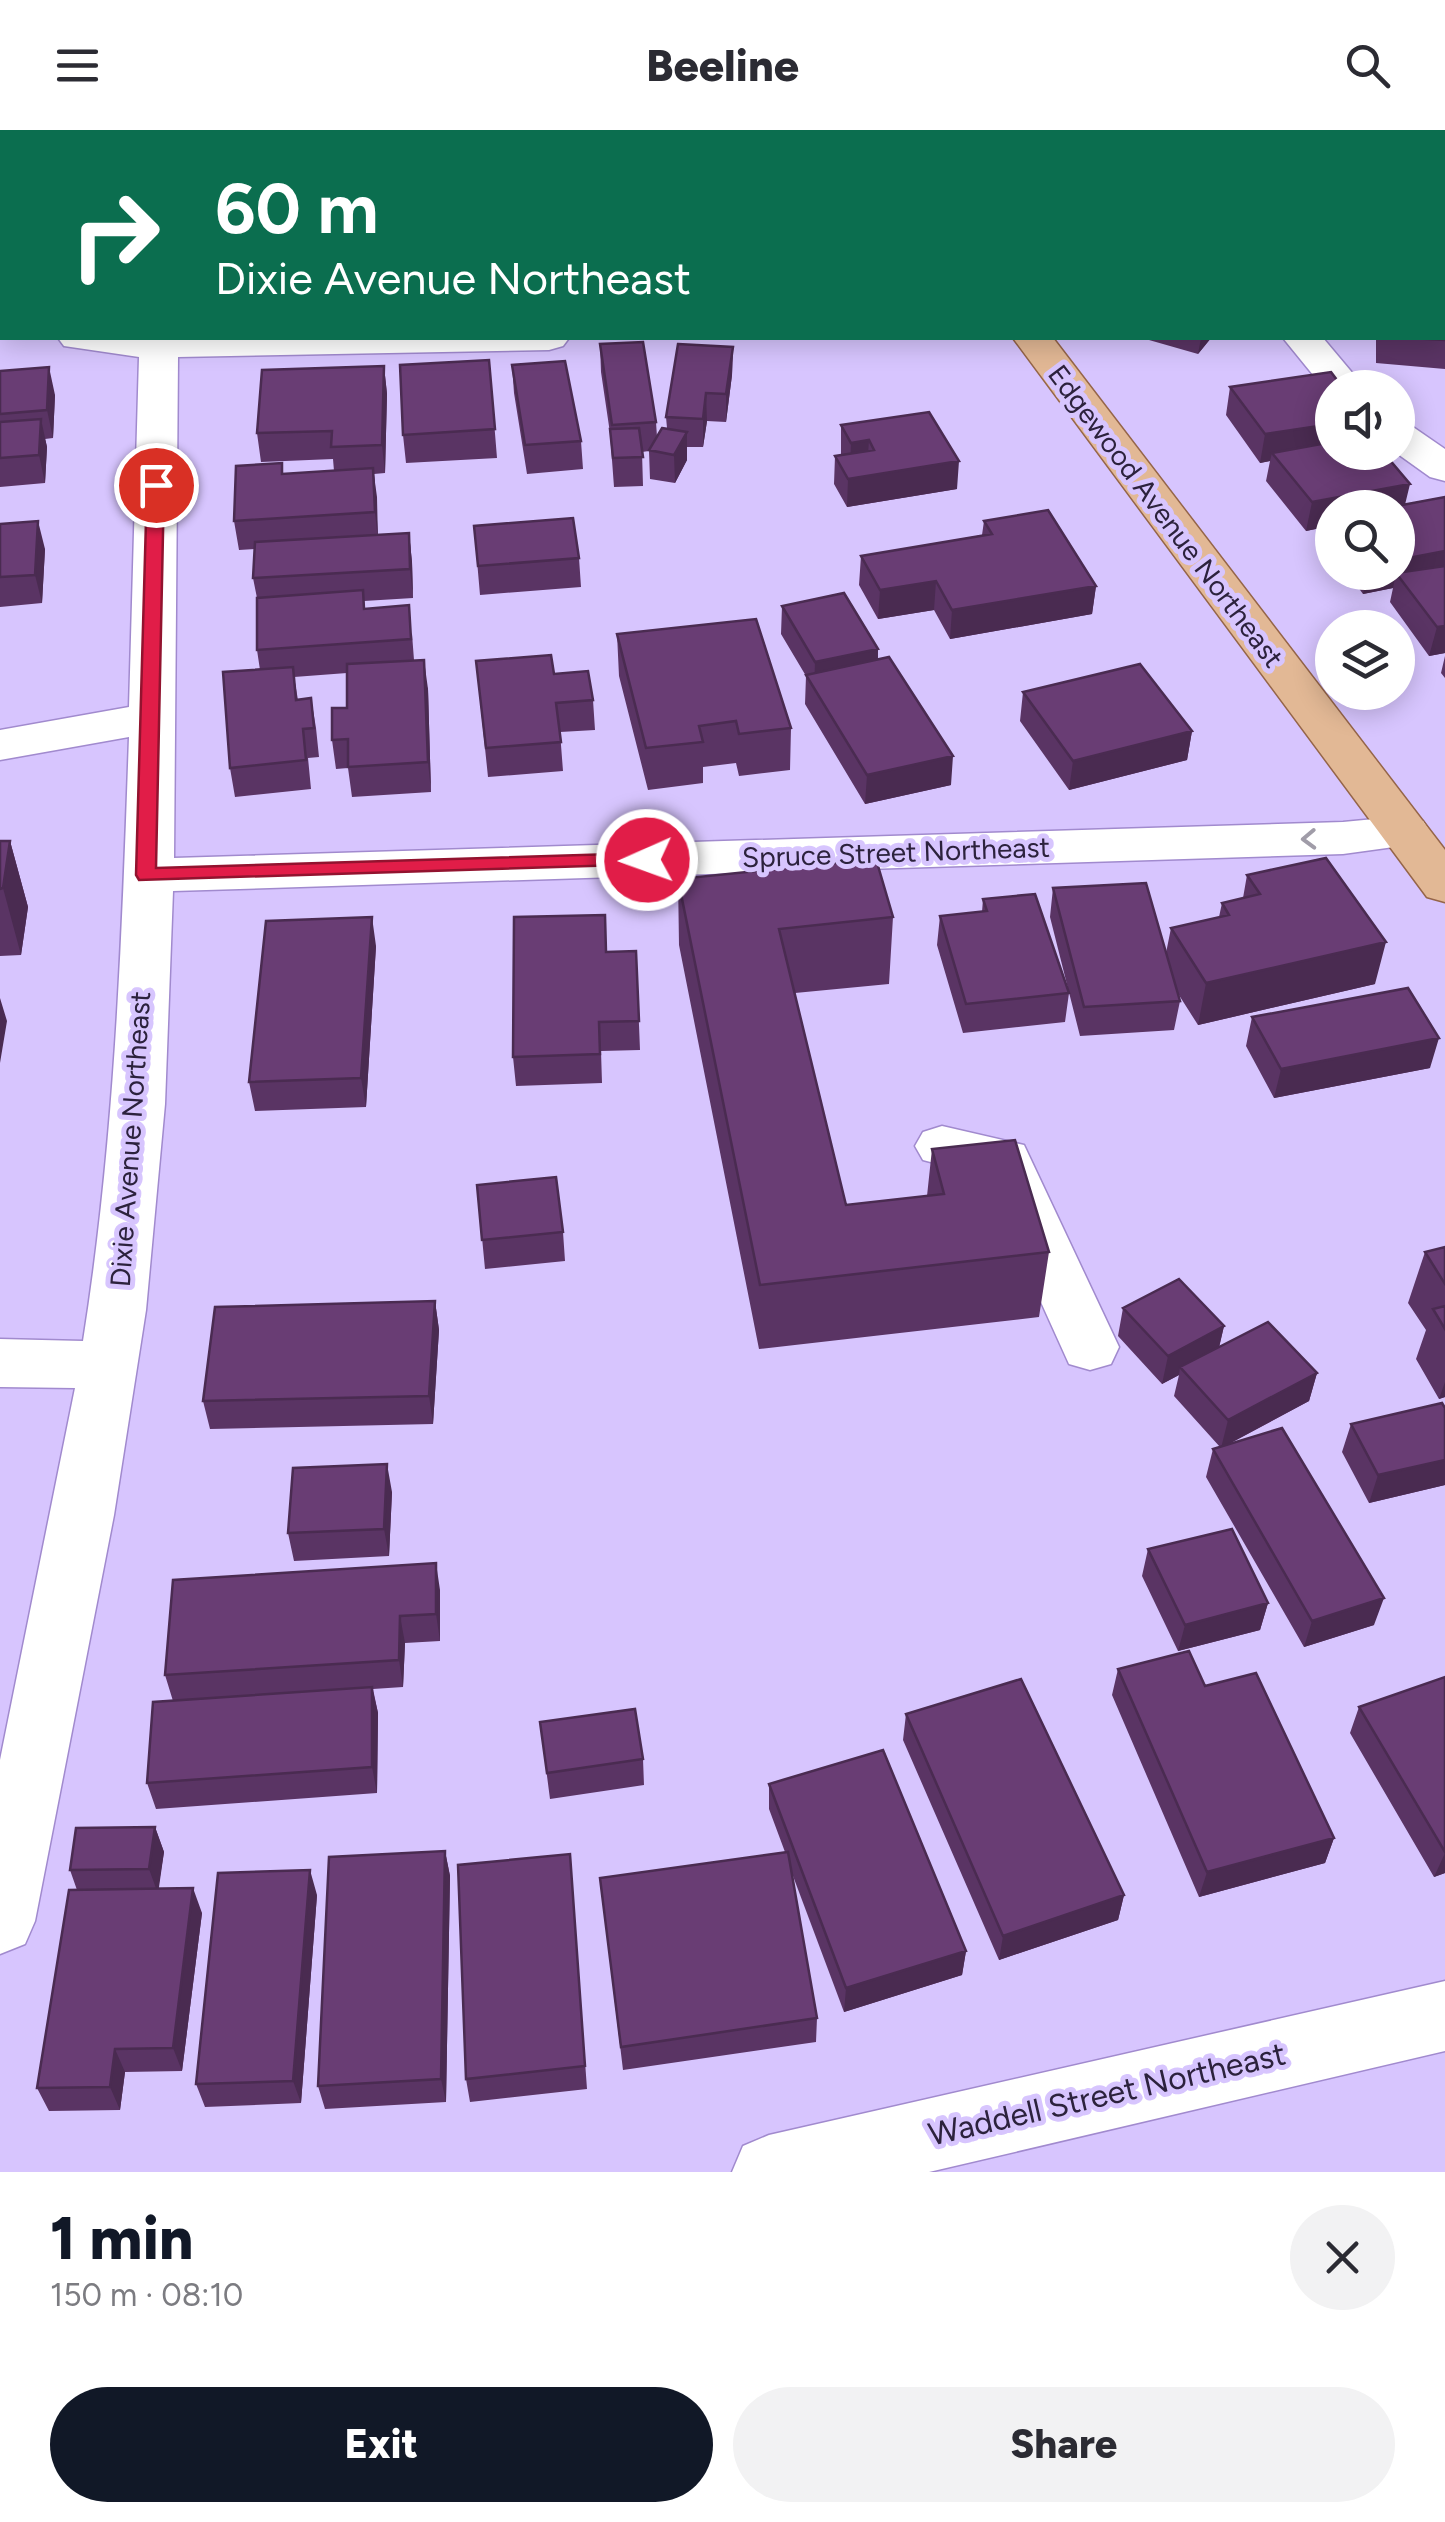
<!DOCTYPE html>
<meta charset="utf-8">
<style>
:root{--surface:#fff;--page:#f2f2f3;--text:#2b2b33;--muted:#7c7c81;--accent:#111827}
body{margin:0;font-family:Figtree,sans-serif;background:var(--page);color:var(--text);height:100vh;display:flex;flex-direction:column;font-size:38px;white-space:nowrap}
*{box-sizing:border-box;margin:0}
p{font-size:32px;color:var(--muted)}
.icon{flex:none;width:55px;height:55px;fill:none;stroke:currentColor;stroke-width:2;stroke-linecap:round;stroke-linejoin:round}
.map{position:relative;height:2042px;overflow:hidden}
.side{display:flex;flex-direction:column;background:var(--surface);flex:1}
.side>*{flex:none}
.hud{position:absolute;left:0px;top:0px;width:1445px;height:210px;box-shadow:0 5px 25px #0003;background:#0b6e4f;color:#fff;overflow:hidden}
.fabs{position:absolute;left:1315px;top:240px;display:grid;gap:20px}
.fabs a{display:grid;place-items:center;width:100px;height:100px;border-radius:50%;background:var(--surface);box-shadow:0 5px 25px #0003;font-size:50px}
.pin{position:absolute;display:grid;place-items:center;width:85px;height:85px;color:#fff;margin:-42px;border:5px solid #fff;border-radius:50%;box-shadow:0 2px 10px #0007}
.me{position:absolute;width:110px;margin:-55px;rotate:268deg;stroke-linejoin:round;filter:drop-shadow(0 0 8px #0008)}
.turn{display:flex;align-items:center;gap:35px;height:210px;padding:0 50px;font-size:45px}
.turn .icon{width:130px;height:130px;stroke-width:2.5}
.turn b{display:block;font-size:70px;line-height:85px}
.round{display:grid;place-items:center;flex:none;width:105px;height:105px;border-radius:52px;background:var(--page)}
.overview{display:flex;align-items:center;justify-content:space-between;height:170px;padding:0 50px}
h1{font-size:60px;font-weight:800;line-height:75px;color:var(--accent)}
.button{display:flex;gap:20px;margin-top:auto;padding:20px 50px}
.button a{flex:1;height:115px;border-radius:60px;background:var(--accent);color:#fff;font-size:40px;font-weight:800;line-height:115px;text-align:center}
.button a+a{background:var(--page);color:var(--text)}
header{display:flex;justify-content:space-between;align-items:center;height:130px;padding:0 50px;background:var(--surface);font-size:45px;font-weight:800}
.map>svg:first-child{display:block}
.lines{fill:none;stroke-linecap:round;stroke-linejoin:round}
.minor-casing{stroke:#a18ace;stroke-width:3}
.major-casing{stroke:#956549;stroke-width:3}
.minor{fill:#fff;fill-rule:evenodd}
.major{fill:#e2b895;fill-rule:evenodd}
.wall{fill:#5a3464}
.shaded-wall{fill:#4a2b51}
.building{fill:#693d74;stroke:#4a2b51;stroke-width:2.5}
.oneway{stroke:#a09ca8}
.route{fill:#e11d48;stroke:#92132f;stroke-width:2.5}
.labels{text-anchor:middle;stroke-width:10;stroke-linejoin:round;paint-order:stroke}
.street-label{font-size:28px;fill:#2c223d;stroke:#d7c5fe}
.near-street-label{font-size:32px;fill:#2c223d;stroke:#d7c5fe}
</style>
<header><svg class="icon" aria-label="menu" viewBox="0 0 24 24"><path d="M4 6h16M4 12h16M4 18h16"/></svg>Beeline<svg class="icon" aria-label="search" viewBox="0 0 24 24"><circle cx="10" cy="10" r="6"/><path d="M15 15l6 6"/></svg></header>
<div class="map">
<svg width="1445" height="2042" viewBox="0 0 1445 2042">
<rect width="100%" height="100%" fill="#d7c5fe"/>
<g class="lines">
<g class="minor-casing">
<path id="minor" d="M587,0H625L627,2H589Z
M2,176V200L0,201V177Z
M58,208H569L563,216L549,220L178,227L174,728L1343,692L1406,686L1423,691L1430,702L1423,713L1343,724L173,761L165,974L146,1180L114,1385L35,1791L25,1814L0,1824V1630L75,1258L0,1257V1209L83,1211C115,1010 122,807 129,607L0,630V600L129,577L139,227L64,216Z
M1283,208H1323L1365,258H1332L1331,267Z
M1398,294L1413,297L1445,319V351L1430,347L1395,322Z
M942,996L1024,1015L1119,1217L1111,1234L1090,1240L1069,1234L984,1046L923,1030L915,1016L923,1002Z
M1445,1851V1921L929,2042H732L743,2016L769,2005Z"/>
</g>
<g class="major-casing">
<path id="major" d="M862,0H898L899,2H864Z
M1013,208H1053L1445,720V772L1427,767Z"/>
</g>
<use href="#minor" class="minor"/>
<use href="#major" class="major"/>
</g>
<path class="wall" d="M0,0H115L116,2H2V23L0,22Z
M322,0H521V2H322Z
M1300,0H1445V85H1442V2H1299Z
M1445,161V239L1376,233V208H1442Z
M1142,208H1211L1198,224Z
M600,214L656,292L657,307L667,298L666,287L733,217L732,245L726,292L707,291L703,317H687V330L675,353L650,349L649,321L642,322L643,356L614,357L610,303L601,242Z
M489,230L497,328L406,333L403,305Z
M512,235L581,311L583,339L527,344L514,263Z
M384,236L387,264L385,343L374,344L378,405L409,403L412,432L413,468L364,471L365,479L412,504L414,530L428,559L431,662L352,667L348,638L336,639L332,610L347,578V543L294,547L298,570L311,568L316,598L319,627L308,628L311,659L235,667L230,638L260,540L257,520V468L253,448L255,419L239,420L234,391L282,333L283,344L334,341L333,329L261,332L257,303Z
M0,241L55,265L53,308L45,309L47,317L45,353L0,357Z
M1230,257L1332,258L1405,374L1445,523L1429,526L1390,472L1393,458L1363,464L1347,442H1398L1332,378V424L1326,416L1330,396L1306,401L1266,351L1270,331L1260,333L1226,285Z
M841,295L957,359L847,377L834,354L835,326L841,325Z
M984,391L1096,456L1092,484L950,509L934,480L878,489L859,455L861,426L982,405Z
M0,394L45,419L42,473L0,477Z
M474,396L579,428L581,457L480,465Z
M782,476L878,519V530L951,655L865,674L805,574L806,546L781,504Z
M617,504L791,598L790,640L739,646L736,633L703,637V653L648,660L619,546Z
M1445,526V548L1441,543Z
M476,531L554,544L593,570L595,600L560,602L563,641L488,647Z
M1023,562L1192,601L1187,630L1069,660L1020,591Z
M0,711H10L28,777L21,825L0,826Z
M1247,745L1375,854L1198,895L1177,862L1180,871L1174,900L1080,906L1050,787L1053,758L1166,823L1171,798L1219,787L1222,773L1243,768Z
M678,749L893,787L889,854L795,863L846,1075L927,1066L932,1019L1049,1122L1039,1187L759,1219L679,815Z
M983,769L1069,863L1065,892L963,903L937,815L940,786L982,782Z
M376,816L366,977L255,981L249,952Z
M636,821L640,920L601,921L602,953L516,956L513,927L607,822Z
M1252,887L1430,938L1274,968L1246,916Z
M477,1055L563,1102L565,1131L485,1139Z
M1445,1117V1267L1439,1269L1416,1229L1426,1200L1408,1173L1425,1122Z
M435,1171L439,1200L433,1294L210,1299L203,1271Z
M1123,1178L1224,1196L1219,1218L1317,1243L1309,1271L1229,1314L1374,1495L1304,1517L1206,1347L1213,1319L1220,1317L1174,1266L1179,1245L1162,1254L1118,1206Z
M1445,1278V1355L1369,1373L1342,1322L1351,1294Z
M392,1362L389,1426L294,1431L288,1403Z
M1148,1419L1268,1473L1260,1500L1178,1521L1142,1446Z
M440,1460V1511L405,1513L403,1557L373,1559L378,1583L377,1663L156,1679L147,1653L173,1571L165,1545Z
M1118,1539L1205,1556L1334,1708L1325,1733L1199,1767L1112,1565Z
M1445,1547V1743L1434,1747L1350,1603L1359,1577Z
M906,1584L1124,1765L1118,1790L999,1830L903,1610Z
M540,1592L643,1629L644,1655L550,1669Z
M769,1654L966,1821L962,1845L844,1882L790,1738L817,1888L816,1912L623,1940L600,1748L785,1722L769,1679Z
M155,1697L164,1722L158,1759L202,1783L182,1941L125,1942L120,1980L49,1981L37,1958L77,1760L70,1740Z
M445,1721L450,1746L446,1972L325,1979L318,1956Z
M570,1724L587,1959L470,1972L466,1949Z
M317,1765L301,1973L205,1977L196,1954Z"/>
<path class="shaded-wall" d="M70,0H115L116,2H63Z
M481,0H521V2H473Z
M1201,208H1211L1198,224Z
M733,217L732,245L726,292V264Z
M384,236L387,264L385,343L382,315Z
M49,237L55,265L53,308L47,280Z
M706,263L707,291L703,317V289Z
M41,289L47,317L45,353L39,325Z
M1332,294V322L1272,323L1270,331L1260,333L1265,304Z
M687,302V330L675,353L674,325Z
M869,310L867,339L850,341L851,313Z
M959,331L957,359L847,377L848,349Z
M373,338L377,367L378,411L375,382Z
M1410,354L1403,383L1398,378H1332L1330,396L1306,401L1312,372Z
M38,391L45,419L42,473L35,445Z
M409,403L412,432L413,468L410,439Z
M1445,421V448L1396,443L1393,458L1363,464L1368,442H1398V430Z
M936,451L934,480L878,489L880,460Z
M1096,456L1092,484L950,509L952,480Z
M1445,496V523L1429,526L1437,497Z
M878,519L877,548L814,561L815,532Z
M424,530L428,559L431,662L428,632Z
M1192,601L1187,630L1069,660L1073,631Z
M953,626L951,655L865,674L867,645Z
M10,711L28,777L21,825L3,758Z
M372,787L376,816L366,977L361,948Z
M1386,812L1375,854L1198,895L1206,853Z
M0,868L7,891L0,933Z
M1439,908L1430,938L1274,968L1281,939Z
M435,1171L439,1200L433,1294L429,1266Z
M1224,1196L1217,1225L1180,1237L1179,1245L1162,1254L1168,1226Z
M1317,1243L1309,1271L1221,1318L1228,1290Z
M1445,1252V1267L1439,1269Z
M1445,1330V1355L1369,1373L1378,1345Z
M387,1334L392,1362L389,1426L384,1399Z
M436,1433L440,1460V1511L436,1484Z
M1384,1468L1374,1495L1304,1517L1312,1491Z
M1268,1473L1260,1500L1178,1521L1185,1495Z
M400,1486L405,1513L403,1557L399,1530Z
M372,1557L378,1583L377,1663L372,1637Z
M155,1697L164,1722L158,1764L149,1739Z
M1334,1708L1325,1733L1199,1767L1207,1742Z
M445,1721L450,1746L446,1972L441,1949Z
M1445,1723V1743L1434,1747Z
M310,1740L317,1765L301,1973L293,1951Z
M193,1758L202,1783L182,1941L173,1918Z
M1124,1765L1118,1790L999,1830L1003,1806Z
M966,1821L962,1845L844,1882L846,1858Z
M115,1919L125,1942L120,1980L110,1957Z"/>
<path class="building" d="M1,0H70L63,2H5Z
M338,0H481L473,2H341Z
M1326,0H1399L1401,2H1329Z
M1419,0H1445V23H1442V2H1421Z
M1442,41L1445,45V58H1442Z
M1442,161H1445V210L1410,208H1442Z
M643,212L656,292L612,295L600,214Z
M678,214L733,217L726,264L706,263L703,289L666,287Z
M489,230L495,299L403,305L400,235Z
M565,231L581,311L525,315L512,235Z
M384,236L382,315L331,317L332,301L257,303L262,240Z
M49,237L47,280L0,284V241Z
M1331,242L1343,258H1332V294L1265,304L1230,257Z
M929,282L959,331L848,349L835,326L874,320L869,310L851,313L841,295Z
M41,289L39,325L0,328V292Z
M639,298L643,327L613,328L610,299Z
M662,298L687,302L674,325L649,320Z
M1332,312V322H1383L1410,354L1312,372L1272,323Z
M282,333V344L373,338L375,382L234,391L236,336Z
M1445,367V421L1398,430V378H1386Z
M1048,380L1096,456L952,480L936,451L880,460L861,426L992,404L984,391Z
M573,388L579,428L478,436L474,396Z
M38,391L35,445L0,447V394Z
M409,403L410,439L253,448L255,412Z
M1445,436V496L1437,497L1396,443Z
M363,460L364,479L409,475L411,509L257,520V468Z
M844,463L878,519L815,532L782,476Z
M756,489L791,598L739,604L736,591L699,596L703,612L646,618L617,504Z
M551,525L554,544L588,541L593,570L556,573L561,612L486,618L476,531Z
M889,527L953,626L867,645L806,545Z
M424,530L428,632L348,637V609L332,610V578H347V534Z
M1140,534L1192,601L1073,631L1023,562Z
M293,537L296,570L311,568L314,598L303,599L306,630L230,638L223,542Z
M0,711H10L3,758L0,759Z
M1326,728L1386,812L1206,853L1171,798L1229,785L1222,773L1260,764L1247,745Z
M876,729L893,787L779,799L846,1075L944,1064L932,1019L1015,1010L1049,1122L760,1155L678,749Z
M1146,753L1180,871L1084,877L1053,758Z
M1035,764L1069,863L966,874L940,786L987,781L983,769Z
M605,785L606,822L636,821L639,891L599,892L600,924L513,927L514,787Z
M372,787L361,948L249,952L266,791Z
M1408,858L1439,908L1281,939L1252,887Z
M556,1047L563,1102L482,1110L477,1055Z
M1445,1117V1154L1425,1122Z
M1179,1149L1224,1196L1168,1226L1123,1178Z
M435,1171L429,1266L203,1271L215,1177Z
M1445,1176V1199L1433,1179Z
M1268,1192L1317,1243L1228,1290L1180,1237Z
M1442,1273L1445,1278V1330L1378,1345L1351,1294Z
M1282,1298L1384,1468L1312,1491L1213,1319Z
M387,1334L384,1399L288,1403L293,1338Z
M1232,1399L1268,1473L1185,1495L1148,1419Z
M436,1433V1484L400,1486L399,1530L165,1545L173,1450Z
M1189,1521L1205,1556L1256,1543L1334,1708L1207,1742L1118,1539Z
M1445,1547V1722L1359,1577Z
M1021,1549L1124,1765L1003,1806L906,1584Z
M372,1557V1637L147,1653L153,1572Z
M635,1579L643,1629L547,1643L540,1592Z
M883,1620L966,1821L846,1858L769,1654Z
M155,1697L149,1739L70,1740L76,1698Z
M445,1721L441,1949L318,1956L329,1727Z
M788,1722L817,1888L621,1917L600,1748Z
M570,1724L585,1936L466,1949L458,1735Z
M310,1740L293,1951L196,1954L218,1743Z
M193,1758L173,1918L115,1919L110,1957L37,1958L69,1760Z"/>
<defs><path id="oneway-chevron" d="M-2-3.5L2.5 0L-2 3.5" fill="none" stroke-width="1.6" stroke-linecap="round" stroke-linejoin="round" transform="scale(2.5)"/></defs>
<use class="oneway" href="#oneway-chevron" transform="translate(1309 709) rotate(178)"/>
<path class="route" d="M156,350L164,355L156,738L647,723L657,730L654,734L139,750L136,745L147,355Z"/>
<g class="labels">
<g class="street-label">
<text transform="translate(1166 386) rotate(53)" y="10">Edgewood Avenue Northeast</text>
<text transform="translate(896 722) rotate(-2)" y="10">Spruce Street Northeast</text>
<text transform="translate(130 1009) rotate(-86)" y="10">Dixie Avenue Northeast</text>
</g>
<g class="near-street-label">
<text transform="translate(1107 1964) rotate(-13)" y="11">Waddell Street Northeast</text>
</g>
</g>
</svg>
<div class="fabs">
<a><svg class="icon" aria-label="sound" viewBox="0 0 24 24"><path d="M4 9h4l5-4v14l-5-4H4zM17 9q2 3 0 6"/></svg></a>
<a><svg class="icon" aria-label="search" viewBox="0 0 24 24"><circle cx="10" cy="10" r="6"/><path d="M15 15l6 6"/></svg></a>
<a><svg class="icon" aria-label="layers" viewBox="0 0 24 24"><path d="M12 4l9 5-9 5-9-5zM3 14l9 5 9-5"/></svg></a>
</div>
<div class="pin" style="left:156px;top:355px;background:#d93025"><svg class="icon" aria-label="arrive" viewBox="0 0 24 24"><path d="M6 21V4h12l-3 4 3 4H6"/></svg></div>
<svg class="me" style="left:647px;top:730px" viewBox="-20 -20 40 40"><circle r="17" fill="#e11d48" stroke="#fff" stroke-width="3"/><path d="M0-11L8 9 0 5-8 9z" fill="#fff"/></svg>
<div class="hud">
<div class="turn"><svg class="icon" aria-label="right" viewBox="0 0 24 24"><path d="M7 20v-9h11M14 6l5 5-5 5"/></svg><div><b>60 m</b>Dixie Avenue Northeast</div></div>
</div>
</div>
<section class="side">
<div class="overview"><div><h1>1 min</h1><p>150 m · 08:10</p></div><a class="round"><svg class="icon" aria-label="close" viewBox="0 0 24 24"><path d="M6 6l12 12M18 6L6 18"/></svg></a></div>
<div class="button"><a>Exit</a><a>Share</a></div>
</section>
